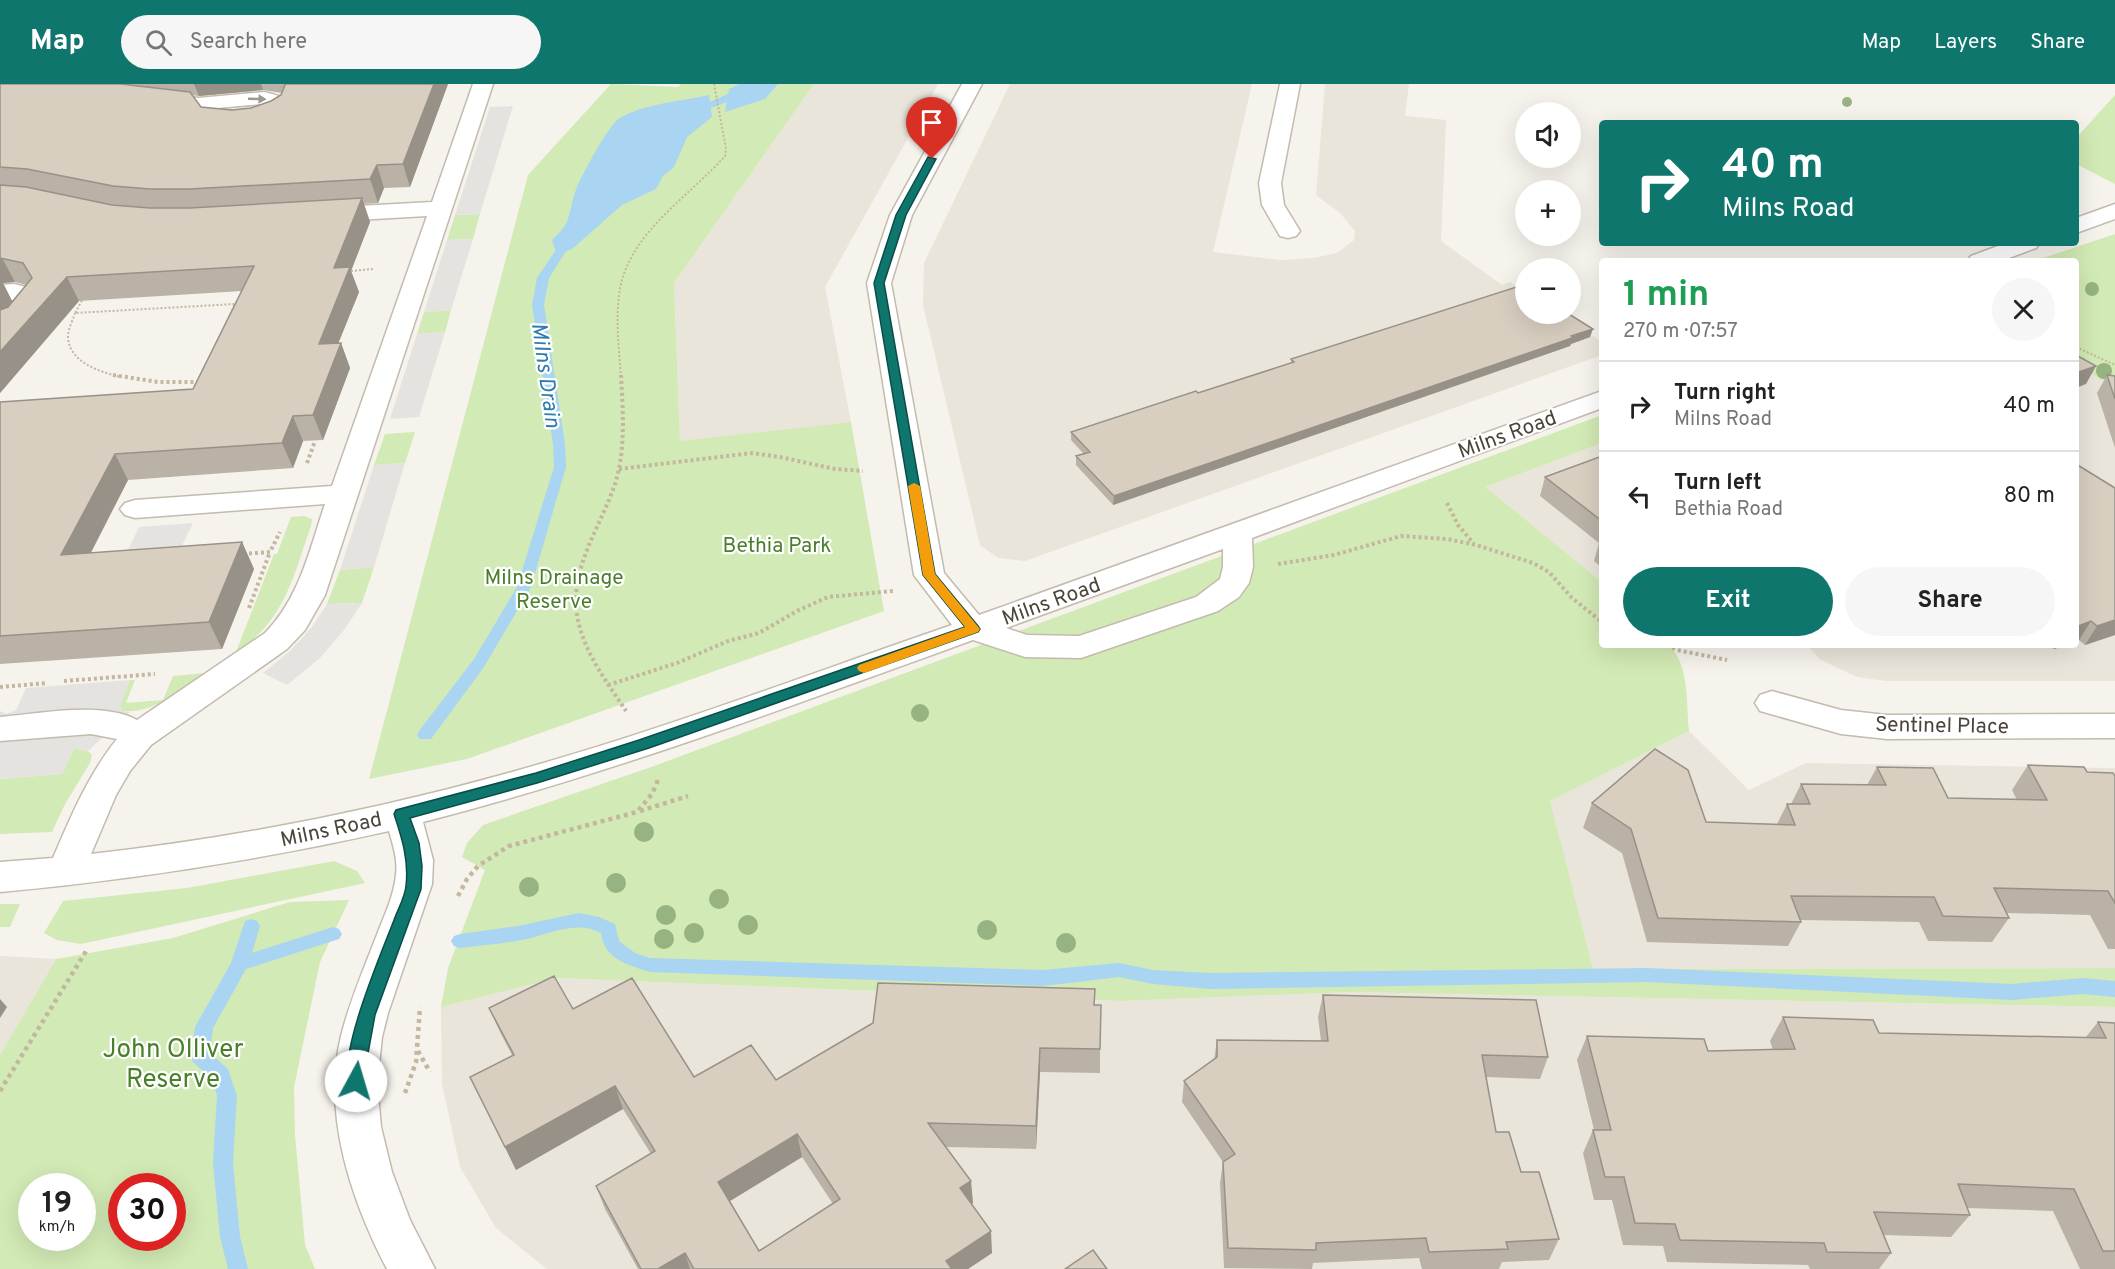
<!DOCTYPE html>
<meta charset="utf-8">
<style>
:root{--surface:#fff;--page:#f6f6f6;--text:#222;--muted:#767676;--line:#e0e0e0;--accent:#0f766e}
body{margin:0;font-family:Overpass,sans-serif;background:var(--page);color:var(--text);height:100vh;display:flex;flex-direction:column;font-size:22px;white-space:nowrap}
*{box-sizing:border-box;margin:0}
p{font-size:20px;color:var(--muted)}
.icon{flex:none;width:33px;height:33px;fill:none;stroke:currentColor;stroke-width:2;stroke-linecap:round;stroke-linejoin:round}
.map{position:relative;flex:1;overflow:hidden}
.side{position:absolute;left:1599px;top:174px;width:480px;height:390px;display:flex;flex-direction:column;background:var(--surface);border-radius:6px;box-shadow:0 6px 24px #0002}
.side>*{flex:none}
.hud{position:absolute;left:1599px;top:36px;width:480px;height:126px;border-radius:6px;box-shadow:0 6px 24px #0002;background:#0f766e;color:#fff;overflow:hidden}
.buttons{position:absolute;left:1515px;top:18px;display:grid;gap:12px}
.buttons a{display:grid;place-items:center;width:66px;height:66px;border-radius:50%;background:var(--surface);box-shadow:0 6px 24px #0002;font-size:30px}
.speed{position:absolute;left:18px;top:1089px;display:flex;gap:12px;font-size:30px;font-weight:700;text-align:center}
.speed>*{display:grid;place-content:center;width:78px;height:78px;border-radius:50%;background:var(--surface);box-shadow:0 6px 24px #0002;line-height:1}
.speed small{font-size:15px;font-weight:400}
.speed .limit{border:9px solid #d22;background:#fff;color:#111}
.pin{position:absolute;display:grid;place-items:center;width:51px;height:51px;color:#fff;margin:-62px -26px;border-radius:50% 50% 50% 0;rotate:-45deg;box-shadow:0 0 6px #0007}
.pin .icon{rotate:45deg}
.me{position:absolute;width:66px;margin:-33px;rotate:6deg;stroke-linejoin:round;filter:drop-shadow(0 0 4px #0008)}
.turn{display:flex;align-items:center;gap:21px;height:126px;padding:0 24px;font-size:27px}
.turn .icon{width:78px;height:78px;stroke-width:2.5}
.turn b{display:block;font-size:42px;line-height:51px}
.round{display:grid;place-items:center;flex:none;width:63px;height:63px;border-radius:32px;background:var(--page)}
.head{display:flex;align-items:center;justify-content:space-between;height:102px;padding:0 24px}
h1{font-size:36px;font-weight:700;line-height:45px;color:#1e9e55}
.action{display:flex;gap:12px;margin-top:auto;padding:12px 24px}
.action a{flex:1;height:69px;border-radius:36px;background:var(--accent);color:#fff;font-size:24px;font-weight:700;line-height:69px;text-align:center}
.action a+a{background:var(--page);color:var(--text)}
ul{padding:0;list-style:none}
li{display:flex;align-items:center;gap:18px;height:90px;padding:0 24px;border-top:2px solid var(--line)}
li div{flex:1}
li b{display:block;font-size:22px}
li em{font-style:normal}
header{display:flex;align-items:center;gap:36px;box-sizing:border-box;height:84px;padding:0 30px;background:var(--accent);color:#fff}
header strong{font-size:28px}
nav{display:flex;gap:33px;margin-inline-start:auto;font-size:21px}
.search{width:420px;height:54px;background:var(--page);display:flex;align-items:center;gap:15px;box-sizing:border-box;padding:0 21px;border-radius:33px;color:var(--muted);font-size:22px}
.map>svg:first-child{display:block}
.residential{fill:#eae5da}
.green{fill:#d2eab5;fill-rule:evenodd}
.parking{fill:#e5e3e0}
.water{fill:#a9d4f2}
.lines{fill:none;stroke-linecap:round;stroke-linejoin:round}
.stream{fill:#a9d4f2;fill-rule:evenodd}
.minor-casing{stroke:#c2bbae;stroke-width:3}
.path-far2{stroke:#c4b79f;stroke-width:2;stroke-dasharray:2 2;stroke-linecap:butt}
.path-far1{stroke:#c4b79f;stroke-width:4;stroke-dasharray:3 3;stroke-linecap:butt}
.path{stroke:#c4b79f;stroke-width:4.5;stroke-dasharray:4 4;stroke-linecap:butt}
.minor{fill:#fff;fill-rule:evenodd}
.tree{fill:#97b381}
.wall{fill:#bab2a6;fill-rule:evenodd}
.shaded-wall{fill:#979187}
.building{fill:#d8cfc1;stroke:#979187;stroke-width:1.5;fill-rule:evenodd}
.oneway{fill:#9c9892}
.route{fill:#0f766e;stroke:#0a4d48;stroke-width:1.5}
.slow{fill:#f59e0b}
.labels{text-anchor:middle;stroke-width:4.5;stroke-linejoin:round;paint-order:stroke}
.street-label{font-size:21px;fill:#4b4439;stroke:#fff}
.park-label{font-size:21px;fill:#4a7f2a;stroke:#fff}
.water-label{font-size:22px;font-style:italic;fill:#2e7ab2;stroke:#fff}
.near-park-label{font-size:26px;fill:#4a7f2a;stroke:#fff}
</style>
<header>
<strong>Map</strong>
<div class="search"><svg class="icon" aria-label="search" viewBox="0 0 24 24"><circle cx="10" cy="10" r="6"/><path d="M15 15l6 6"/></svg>Search here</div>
<nav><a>Map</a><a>Layers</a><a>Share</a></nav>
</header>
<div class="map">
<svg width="2115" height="1185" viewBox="0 0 2115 1185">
<rect width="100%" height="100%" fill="#f6f3ec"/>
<path class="residential" d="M814,0H938L825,203L851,338L680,358L674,199Z
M1010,0H1252L1213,168L1281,176L1314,174L1337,169L1354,156L1355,147L1341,130L1316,111L1325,0H1409L1405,32L1446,36L1441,157L1502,201L1510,198L1525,208L1526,230H1558L1602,258V271L1025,477L998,474L980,461L923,221L924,179Z
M2076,282L2115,303V597H1886L1857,593L1819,575L1807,561H2076Z
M1602,359V498L1484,403Z
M1689,647L1749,706L1806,679L2115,684V884L1593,885L1549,717Z
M0,872L56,875L0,971Z
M557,894L1121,917L1350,908L2115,923V1185H547L496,1144L460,1083L442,1000L441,923Z"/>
<path class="green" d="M611,0L678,3L681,0H814L674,199L680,357L851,338L884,527L467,675L369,695L528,91Z
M2115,11V100L2076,80V54Z
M480,130L473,155L447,156L455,131Z
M2115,150V303L2076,282V177H2034Z
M451,226L445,248L417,250L424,228Z
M1602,331V359L1485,403L1602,498V561H1669C1690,582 1686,619 1689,647L1550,717L1593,885L2115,884V923L1350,908L1121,917L557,894L441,923L448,884L485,786L462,773L467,759L483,741L654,682Z
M415,348L405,379L374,381L385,350Z
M304,432L312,435L311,442C293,493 285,537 236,568L274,470H277L291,433Z
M374,483L362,519L327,520L340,486Z
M206,589C180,606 155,630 122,627L120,621L130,596H135L126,619L163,616L173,592Z
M74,664L88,667L92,671L90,679L65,720L52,748L0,750V695L62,690Z
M334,777L357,787L365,799L81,860L57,856L44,849L63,817L187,804Z
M349,816L320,878L294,1003L295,1051L305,1161L315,1185H0V971L56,875L173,854L290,818ZM32,1102H82V1154H32ZM122,1102H172V1154H122Z
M0,820H20L10,843H0Z"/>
<path class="parking" d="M513,22L480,130L455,131L490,23Z
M473,155L451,226L424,228L447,156Z
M445,248L419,333L390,335L417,250Z
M405,379L374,483L340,486L374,381Z
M193,439L177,472L123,476L139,443Z
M362,519L344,546L320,574L287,601L263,589L290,567L312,543L327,520Z
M130,596L120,621L122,627L130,628L88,667L74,664L62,690L0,695V627L6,630L16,626L26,604Z"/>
<path class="water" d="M740,0H778L765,15L725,28L729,5Z
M709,11L712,33L687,53L674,83L663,92L656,105L622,121L572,165L557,171L552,156C557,151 564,144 567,138C571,127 572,115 577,103C583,89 609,40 620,34C643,20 682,17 709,11Z"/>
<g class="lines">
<path class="stream" d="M751,0H763L745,11L695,30L687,28Z
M568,153L573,156L549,194L544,221L565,360L566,383L531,503L484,583L431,655H419L417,651L419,647L474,575L517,503L554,383L553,360L532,221L537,194L564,154Z
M579,829L599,833L615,840L619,857L635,869L650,874L1043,886L1119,879L1153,886L1210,889L1647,884L2012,900L2082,894L2115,897V913L2082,910L2012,916L1647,898L1210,905L1153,900L1119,893L1043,902L650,888C628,881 604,875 601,849C576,835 547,851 522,856C501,860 481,861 460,864L454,862L451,857L454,852L460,850L518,842Z
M251,835L257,837L260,842L252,869L333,843L339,845L342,850L339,855L246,885L213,944L210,969L228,985L237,1012L233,1079L240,1153L248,1185H228L220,1153L213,1079L217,1012L213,996L193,978L191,972L195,943L231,879L245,837Z"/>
<g class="minor-casing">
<path id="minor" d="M473,0H493L325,511L305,546L287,565L151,661L130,687L116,711L91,770C243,753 393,723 540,680C679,640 815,588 952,541L914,491L867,199L890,131L962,0H982L912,131L891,199L944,489L979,531L1602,307V324L1252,454L1253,483L1249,499L1239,513L1218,527L1081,574L1025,573L973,556C791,622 610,690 423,738L433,776L432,800L388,929L382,953L377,999L381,1043L392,1088L410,1136L435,1185H387C351,1116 322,1030 341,952C350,916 365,882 378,848C385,830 394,811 396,791C398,776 393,761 389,747C260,776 131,796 0,808V778L53,774C71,732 88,691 117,655L91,650L0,657V633C40,630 101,617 137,636L265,549C300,513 309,467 325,420L135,434L125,431L120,425L125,419L135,416L332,402L427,132L322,138L314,136L311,131L314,126L322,124L432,118ZM1223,465V483L1220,495L1196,513L1079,552L1027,551L1006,544Z
M1280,0H1300L1281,99L1284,121L1300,147L1296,152L1288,154L1280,152L1262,121L1259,99Z
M264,8C275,11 285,12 291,22C287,50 230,49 210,43L200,28L195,26L148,19L145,15L148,11L155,9L198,14ZM263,20L270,25C255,34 241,35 224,34L218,24Z
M2115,120V135L2076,149V134Z
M2006,159H2040L2036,164L2001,177H1967L1971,172Z
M14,200L34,205L43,217L19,246L0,254V236L18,217L0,215V201Z
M1772,607L1841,626L1887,631L2115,630V654L1887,655L1841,650L1760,627L1755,619L1760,611Z"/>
</g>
<path class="path-far2" d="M351,187L373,185
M84,213L75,229L235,220L227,238
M75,229C73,236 68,245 68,252C68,278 100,288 121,293
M2076,263L2115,281
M621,293C619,264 615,233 620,205C630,148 690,112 725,72L726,65L714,0"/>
<path class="path-far1" d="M113,291L158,298H200
M621,291C623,327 626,365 615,400C602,439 574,478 576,521C578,561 605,595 626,627
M307,379L315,357
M619,385L752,369L780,373L835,385L863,387
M1447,419L1458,441L1474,460
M243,470L270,468L280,448
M1278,480L1334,471L1401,452L1447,455L1476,461L1533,479L1549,488L1572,514L1602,538
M249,524L270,468
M1667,561L1677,566L1727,576
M64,597L155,590
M608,601L677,579L728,557L759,549L799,526L828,513L893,507
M0,603L47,599"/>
<path class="path" d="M640,727L688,712
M458,812L467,795L478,782L509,762L637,728L652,710L658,696
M418,967L430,988
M0,1007L88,864
M405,1009L416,978L420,923"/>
<use href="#minor" class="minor"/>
</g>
<g class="tree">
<circle cx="1847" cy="18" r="5"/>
<circle cx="2092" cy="205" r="7"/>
<circle cx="2104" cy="287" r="8"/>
<circle cx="920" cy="629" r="9"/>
<circle cx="644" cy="748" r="10"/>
<circle cx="616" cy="799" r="10"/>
<circle cx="529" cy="803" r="10"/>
<circle cx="719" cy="815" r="10"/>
<circle cx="666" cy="831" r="10"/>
<circle cx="748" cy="841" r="10"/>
<circle cx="987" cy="846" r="10"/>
<circle cx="694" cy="849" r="10"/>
<circle cx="664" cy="855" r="10"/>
<circle cx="1066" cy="859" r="10"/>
</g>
<path class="wall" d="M0,0H448L410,103L384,104L378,119L364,120L370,138L351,187L359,208L338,259H341L350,284L323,356L303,357L293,384L128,396L91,469L242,458L254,485L222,565L0,580V318L193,305L242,207L79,217L0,309ZM263,6L282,9L271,17L251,24L232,26L201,23L192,11L199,12ZM15,198L26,201L12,217L3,199Z
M1590,253L1571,260L1570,262L1113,421L1076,381V372L1084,370L1071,356V348L1198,309L1291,279V275Z
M2107,291L2115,292V364L2097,309Z
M1602,372V484L1594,477L1599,459L1540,412L1545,393Z
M2076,380L2115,551L2085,561L2079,556Z
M2048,561H2066L2054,565Z
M2028,681L2115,692V865H2108L2090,831L2007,829L2009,834L1992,858L1928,857L1919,838L1800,836L1801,838L1788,862L1647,858L1622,769L1583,744L1592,719L1706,738L1777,740L1787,720H1791L1801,700L1867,701L1877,683L1948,714L2017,716L2012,706Z
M1323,911L1548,973L1540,995L1486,993L1496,1048L1521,1088L1559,1155L1549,1176L1502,1178L1499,1185H1422L1419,1174L1313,1179L1312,1185L1224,1184L1220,1099L1223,1078L1182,1018L1184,997L1214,976L1217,956L1321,957L1318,933Z
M1094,921L1100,965V989L1040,988L1036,1065L946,1063L973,1119L971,1120L992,1169L968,1185H638L605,1125L596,1102L651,1070L623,1025L516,1086L470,993L512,971L500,948L489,924L573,925L694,993L776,996ZM802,1073L833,1120L759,1167L730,1117Z
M1783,933L1879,949L2085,954L2098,938L2115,939V1185H2080L2053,1127L1967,1124L1970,1131L1951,1153L1884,1151L1891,1169L1879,1185H1810L1808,1181L1667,1178L1663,1162L1623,1161L1612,1116H1594L1583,1069L1593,1046H1594L1577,976L1587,952L1708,967L1773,966L1770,957Z"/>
<path class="shaded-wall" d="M194,0H261L263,6L199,12Z
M434,0H448L410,103L403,80Z
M377,81L384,104L378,119L370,95Z
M362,114L370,138L351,187L359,208L328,285L319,260L334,184Z
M0,174H2L15,198L3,199L13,219L0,233Z
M67,193L79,217L0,309V268Z
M1593,245L1590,253L1571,260L1570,262L1113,421L1114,412Z
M341,259L350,284L323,356L313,331Z
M2096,282L2086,300L2076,304V289Z
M293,332L303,357L293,384L282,359Z
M115,370L128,396L76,497L61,471Z
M242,458L254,485L222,565L209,538Z
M2115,536V551L2085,561L2097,542Z
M2091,537L2079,556L2076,557V543Z
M2056,561H2066L2054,565Z
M0,915L7,923L0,934Z
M1040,964V988L1036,1065V1042Z
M615,1002L623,1025L516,1086L505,1063Z
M797,1050L802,1073L725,1120L718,1098Z
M971,1097L973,1119L962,1127L960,1104Z
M991,1147L992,1169L968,1185H947L946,1177Z
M685,1169L690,1185H658Z"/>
<path class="building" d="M0,0H121L190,8L201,23L232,26L251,24L271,17L281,11L285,1V0H434L403,80L377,81L370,95L190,105H150L113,102L27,85L0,83Z
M0,101L26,103L112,121L150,124H190L362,114L334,184L350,183L319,260L341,259L313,331L293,332L282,359L115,370L61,471L242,458L209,538L0,552V318L193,305L254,182L67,193L0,268V226L8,223L32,194L23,179L0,174Z
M1526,200V230H1569L1593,245L1571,252L1572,254L1114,412L1076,372L1090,368L1071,348L1196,307L1198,309L1294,278L1291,275Z
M2076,271L2096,282L2076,289Z
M2107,291L2115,292V315Z
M1602,372V437L1545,393Z
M2076,380L2115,404V536L2097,542L2091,537L2076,543Z
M1655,665L1688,686L1706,738L1795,741L1787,720H1810L1801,700L1886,701L1877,683L1933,684L1948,714L2047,716L2028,681L2084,683L2087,688L2113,689L2115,692V819L2108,807L1994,804L2009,834L1943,832L1934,813L1791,812L1801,838L1658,834L1631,745L1592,719Z
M554,892L573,925L632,894L694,993L751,961L776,996L873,939L878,899L1095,905L1094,921H1101L1100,965L1040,964L1036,1042L928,1039L971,1097L960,1104L991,1147L946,1177L952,1185H694L685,1169L658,1185H641L596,1102L655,1067L615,1002L505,1063L470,993L514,971L489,924ZM797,1050L840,1115L759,1167L718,1098Z
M1323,911L1536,916L1548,973L1482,971L1496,1048H1509L1521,1088H1539L1559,1155L1506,1158L1508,1165L1429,1168L1426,1154L1316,1159V1166L1228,1164L1223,1078L1235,1070L1184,997L1217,973V956L1328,957Z
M1783,933L1873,936L1879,949L2106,954L2098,938L2115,939V1167H2103L2074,1105L1958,1100L1970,1131L1874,1128L1891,1169L1827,1168L1824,1159L1680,1156L1675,1140L1635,1139L1624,1093H1605L1593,1046H1611L1587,952L1704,955L1708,967L1795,965Z
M1093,1166L1107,1185H1065Z"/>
<defs><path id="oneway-solid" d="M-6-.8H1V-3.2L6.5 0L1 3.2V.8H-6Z" transform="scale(1.5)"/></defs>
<use class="oneway" href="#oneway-solid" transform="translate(257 15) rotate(2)"/>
<path class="route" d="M928,73L936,75L906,131L884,199L935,490L978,542L980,545L978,548L649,664L537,699L410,734L419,759L422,782L421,805L375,931L362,1002L356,1005L350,1002C336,973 382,868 394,836C398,825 405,813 406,802C409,776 402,754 394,730L396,726L536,689L639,656L965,543L923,491L874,199L896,131Z"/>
<path class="slow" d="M914,399L920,402L935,490L980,545L978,548L864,589L859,587L857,584L859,581L965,543L923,491L908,402Z"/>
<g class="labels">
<g class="street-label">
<text transform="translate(1507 350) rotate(-20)" y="7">Milns Road</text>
<text transform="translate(1051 517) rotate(-20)" y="7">Milns Road</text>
<text transform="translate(1942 641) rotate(1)" y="7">Sentinel Place</text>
<text transform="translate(331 745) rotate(-12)" y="7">Milns Road</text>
</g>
<g class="park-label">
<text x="777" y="468">Bethia Park</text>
<text x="554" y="500">Milns Drainage<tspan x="554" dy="24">Reserve</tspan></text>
</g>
<g class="water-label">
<text transform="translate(547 291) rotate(82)" y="8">Milns Drain</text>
</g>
<g class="near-park-label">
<text x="173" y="973">John Olliver<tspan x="173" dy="30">Reserve</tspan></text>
</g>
</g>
</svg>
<div class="buttons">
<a><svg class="icon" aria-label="sound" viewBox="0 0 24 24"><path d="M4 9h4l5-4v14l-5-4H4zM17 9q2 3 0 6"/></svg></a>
<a>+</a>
<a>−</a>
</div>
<div class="speed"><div>19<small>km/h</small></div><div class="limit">30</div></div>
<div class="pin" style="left:932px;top:75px;background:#d93025"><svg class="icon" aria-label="arrive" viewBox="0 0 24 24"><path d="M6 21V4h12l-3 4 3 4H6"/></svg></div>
<svg class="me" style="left:356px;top:997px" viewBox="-20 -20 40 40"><circle r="19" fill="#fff"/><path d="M0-13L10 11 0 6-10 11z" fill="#0f766e"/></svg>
<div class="hud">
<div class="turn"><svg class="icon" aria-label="right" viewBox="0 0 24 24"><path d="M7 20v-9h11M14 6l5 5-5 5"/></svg><div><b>40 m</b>Milns Road</div></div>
</div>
<section class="side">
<div class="head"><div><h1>1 min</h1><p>270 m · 07:57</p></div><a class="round"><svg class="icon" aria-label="close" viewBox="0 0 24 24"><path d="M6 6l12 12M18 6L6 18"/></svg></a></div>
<ul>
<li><svg class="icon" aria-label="right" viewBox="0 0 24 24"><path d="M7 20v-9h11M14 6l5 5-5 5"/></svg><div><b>Turn right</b><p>Milns Road</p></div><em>40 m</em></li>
<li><svg class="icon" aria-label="left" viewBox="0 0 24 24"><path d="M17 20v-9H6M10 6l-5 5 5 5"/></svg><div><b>Turn left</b><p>Bethia Road</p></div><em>80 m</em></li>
</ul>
<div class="action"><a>Exit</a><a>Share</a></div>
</section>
</div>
